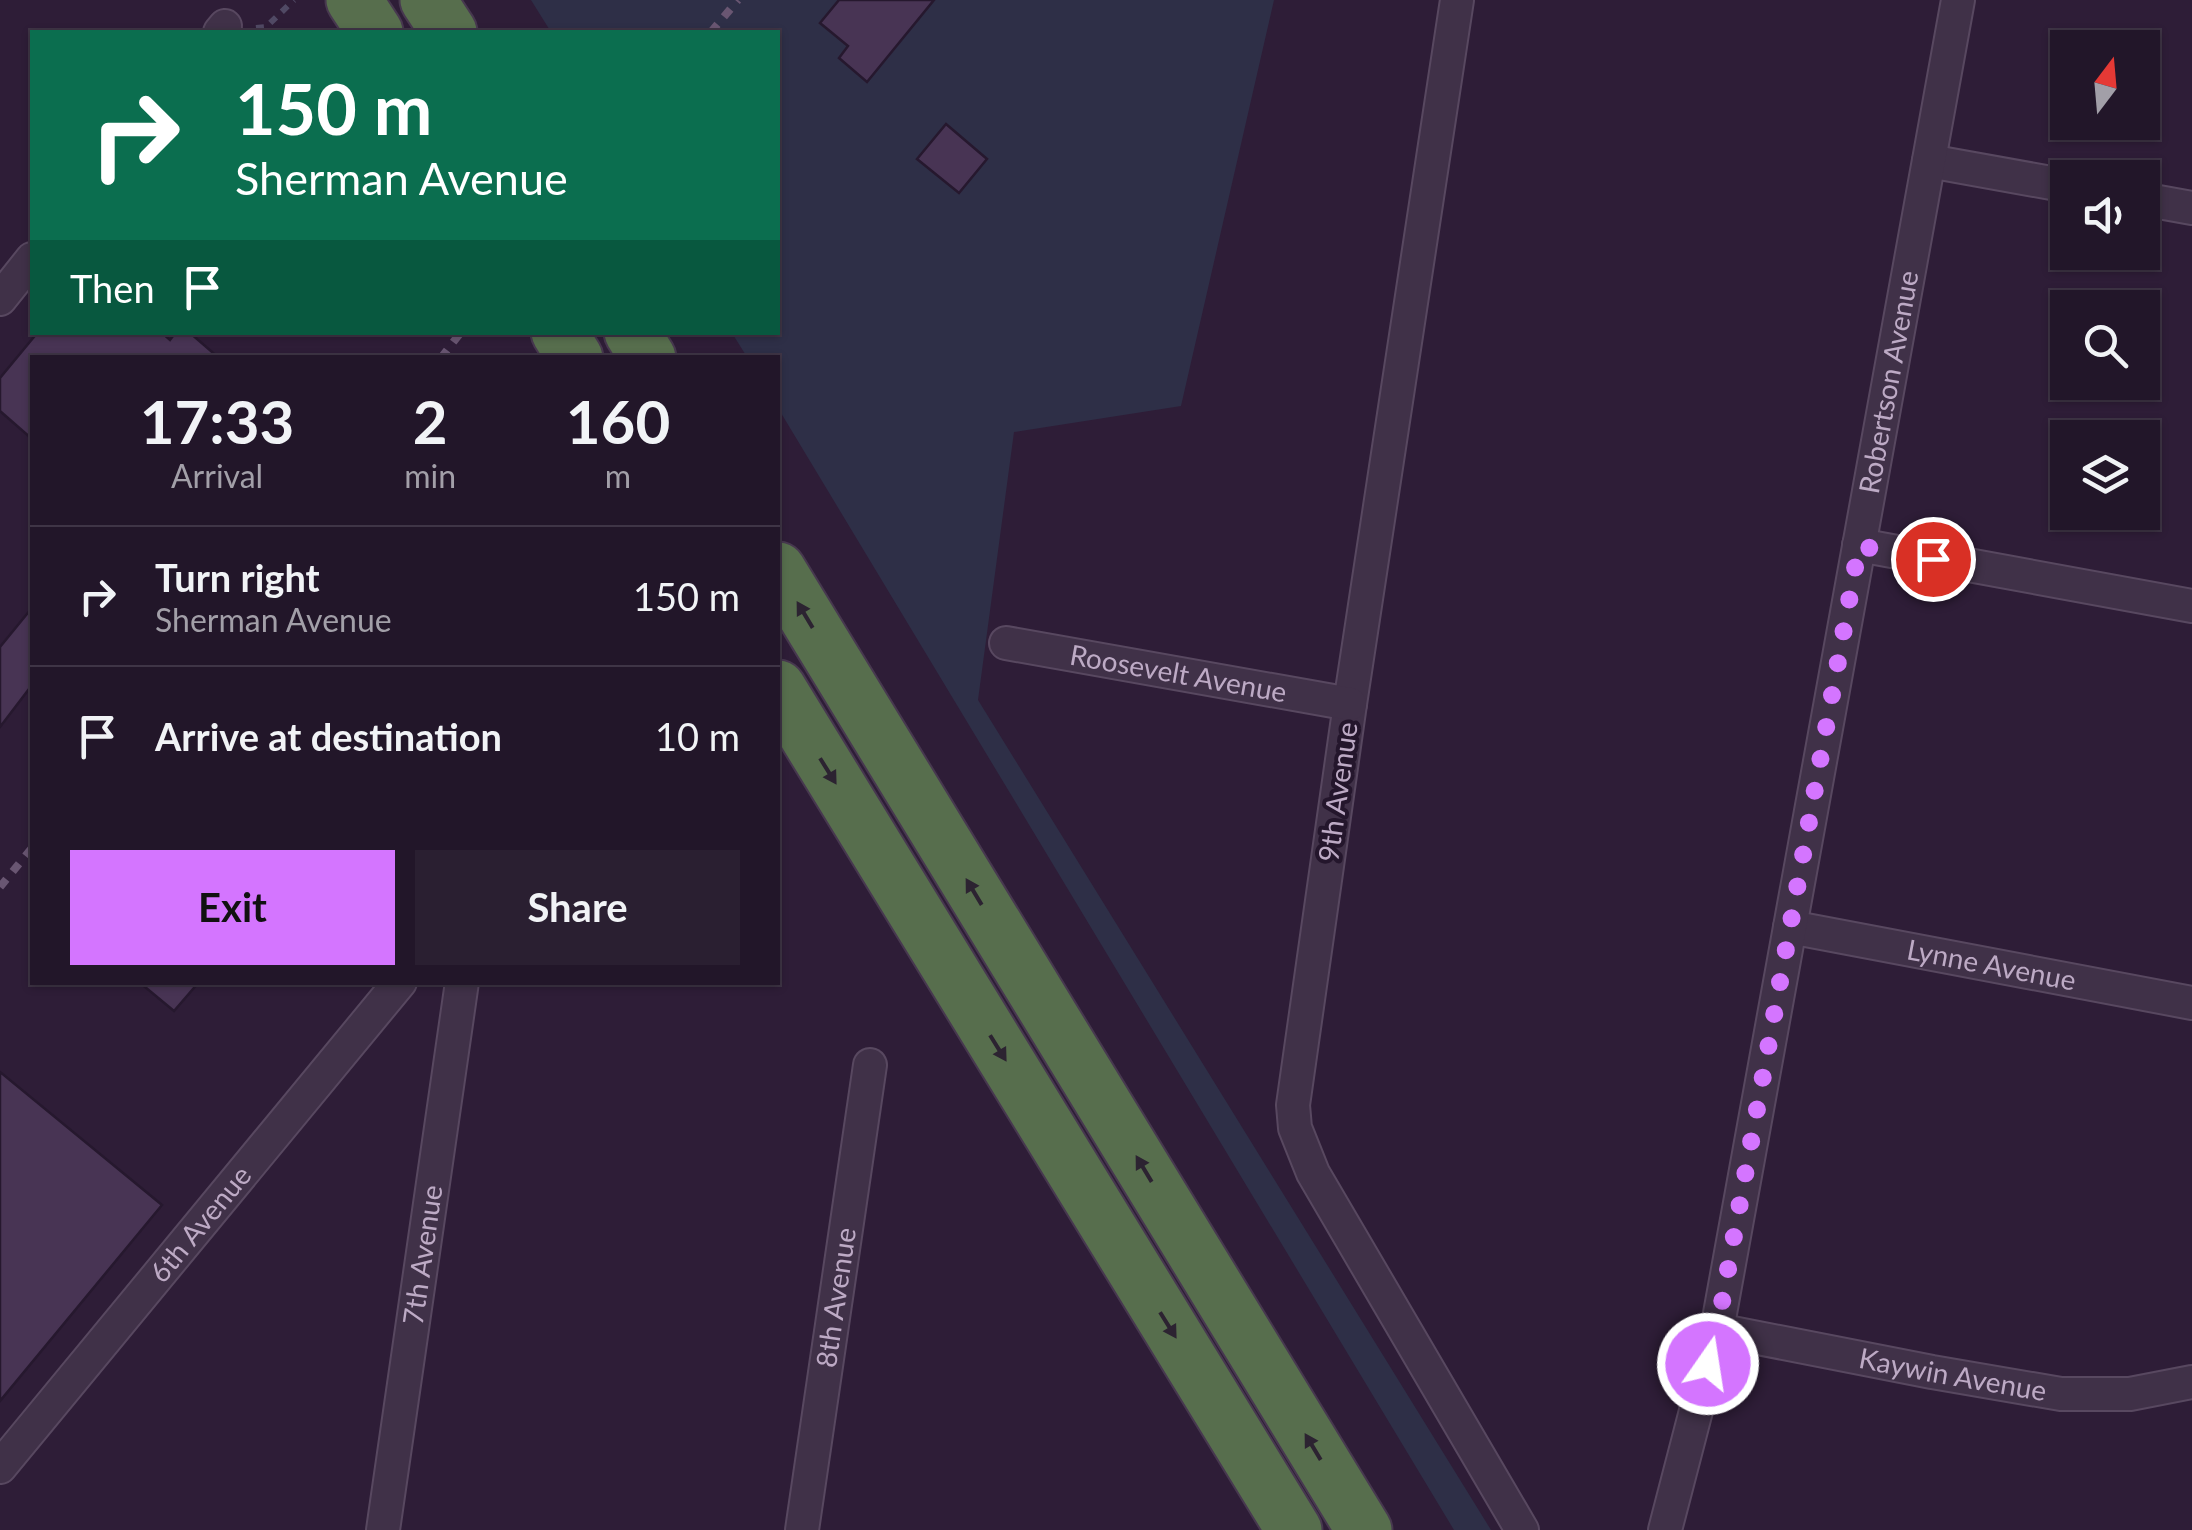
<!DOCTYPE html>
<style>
:root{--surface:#221629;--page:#2a1f31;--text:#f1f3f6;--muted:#a29fa8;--line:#3f3546;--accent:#d475ff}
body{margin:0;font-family:Lato,sans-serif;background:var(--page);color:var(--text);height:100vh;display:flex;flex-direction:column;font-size:38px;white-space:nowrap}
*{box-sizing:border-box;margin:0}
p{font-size:32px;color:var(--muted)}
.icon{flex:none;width:55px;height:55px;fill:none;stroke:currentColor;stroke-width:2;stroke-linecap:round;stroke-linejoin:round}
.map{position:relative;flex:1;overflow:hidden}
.details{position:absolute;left:30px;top:355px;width:750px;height:630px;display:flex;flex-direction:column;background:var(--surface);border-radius:0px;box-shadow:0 2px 8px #0004,0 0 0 2px var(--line)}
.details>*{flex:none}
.hud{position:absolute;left:30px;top:30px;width:750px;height:305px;border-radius:0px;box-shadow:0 2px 8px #0004,0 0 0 2px var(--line);background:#0b6e4f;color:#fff;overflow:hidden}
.needle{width:65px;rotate:16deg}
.controls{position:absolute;left:2050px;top:30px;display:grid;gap:20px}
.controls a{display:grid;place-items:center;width:110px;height:110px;border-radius:0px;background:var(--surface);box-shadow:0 2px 8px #0004,0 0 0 2px var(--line);font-size:50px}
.pin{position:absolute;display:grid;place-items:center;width:85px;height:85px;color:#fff;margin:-42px;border:5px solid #fff;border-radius:50%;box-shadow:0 2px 10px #0007}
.me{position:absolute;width:110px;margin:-55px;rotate:13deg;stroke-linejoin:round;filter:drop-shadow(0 0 8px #0008)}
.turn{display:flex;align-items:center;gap:35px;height:210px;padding:0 40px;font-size:45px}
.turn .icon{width:130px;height:130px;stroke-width:2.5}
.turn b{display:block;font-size:70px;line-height:85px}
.then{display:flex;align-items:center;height:95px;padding:0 40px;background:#0003;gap:20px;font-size:38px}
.eta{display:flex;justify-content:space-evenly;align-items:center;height:170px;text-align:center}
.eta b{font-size:60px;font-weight:700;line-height:70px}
.action{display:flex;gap:20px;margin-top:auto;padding:20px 40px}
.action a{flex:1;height:115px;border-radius:0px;background:var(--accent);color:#111;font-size:40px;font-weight:700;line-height:115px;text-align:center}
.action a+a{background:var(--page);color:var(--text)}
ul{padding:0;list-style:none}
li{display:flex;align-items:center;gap:30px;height:140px;padding:0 40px;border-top:2px solid var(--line)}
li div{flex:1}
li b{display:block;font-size:38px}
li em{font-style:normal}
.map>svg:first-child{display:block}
.green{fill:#2e2f47}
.building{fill:#483454;stroke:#26182e;stroke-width:2.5}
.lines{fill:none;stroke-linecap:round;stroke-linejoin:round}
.street-casing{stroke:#584860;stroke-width:36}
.highway-casing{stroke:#47384f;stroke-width:59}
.path{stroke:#504964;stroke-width:6;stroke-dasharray:8 8;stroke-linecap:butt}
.street{stroke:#403148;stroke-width:32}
.highway{stroke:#576e4d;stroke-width:55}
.rail{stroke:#695672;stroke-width:8;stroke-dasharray:10 10;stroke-linecap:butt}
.oneway{fill:#2c2331}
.route{stroke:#d475ff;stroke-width:18;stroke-dasharray:0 32.4}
.labels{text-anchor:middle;stroke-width:8;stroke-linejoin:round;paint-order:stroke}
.street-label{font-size:28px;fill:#bdaac5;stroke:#24162c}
</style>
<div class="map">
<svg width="2192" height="1530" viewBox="0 0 2192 1530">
<rect width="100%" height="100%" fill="#2e1d37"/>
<path class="green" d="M531,0H1274L1181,406L1014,432L978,700L1491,1530H1454L778,408V358L747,357L732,333L778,332V32H551Z"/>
<path class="building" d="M839,0H934L867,82L839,58L848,46L820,23Z
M946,124L987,159L959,193L917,159Z
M38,332H161L170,340L176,332H189L219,358H32V439L0,411V378Z
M31,609L32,611V685L0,727V647Z
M139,982H199L174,1011Z
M0,1072L162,1205L0,1401Z"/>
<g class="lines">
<g class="street-casing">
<g id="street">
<path d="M1457,0L1350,704L1293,1105L1295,1128L1313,1173L1522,1530"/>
<path d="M220,32L225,26"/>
<path d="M1929,161L2068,186"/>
<path d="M2142,199L2192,208"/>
<path d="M0,299L32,259"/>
<path d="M1859,545L2192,606"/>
<path id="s1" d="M1006,643L1350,704"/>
<path id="s2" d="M1790,927L2192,1003"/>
<path id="s3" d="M1717,1330L1932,1372L2061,1394H2130L2192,1382"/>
<path id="s4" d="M0,1467L400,982"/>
<path id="s5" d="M383,1530L462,982"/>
<path id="s6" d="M802,1530L870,1065"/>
<path id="s7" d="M1665,1530L1717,1330L1958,0"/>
</g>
</g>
<g class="highway-casing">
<path id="highway" d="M354,0L375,32
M428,0L449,32
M559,332L575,358
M632,332L648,358
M778,570L1364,1530
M778,688L1294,1530"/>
</g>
<path class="path" d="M256,28L266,27L294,0"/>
<use href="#street" class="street"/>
<use href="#highway" class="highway"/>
<path class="rail" d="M711,32L738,0
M441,358L461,332
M0,887L32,848"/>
</g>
<defs><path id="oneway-solid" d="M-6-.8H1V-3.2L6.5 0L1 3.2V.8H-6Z" transform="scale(2.5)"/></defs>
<g class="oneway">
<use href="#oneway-solid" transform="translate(805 615) rotate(-121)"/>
<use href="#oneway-solid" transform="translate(828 771) rotate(58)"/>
<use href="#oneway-solid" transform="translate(974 892) rotate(-121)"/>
<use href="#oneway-solid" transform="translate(998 1048) rotate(58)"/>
<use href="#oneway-solid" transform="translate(1144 1169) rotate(-121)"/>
<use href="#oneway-solid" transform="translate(1168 1325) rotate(58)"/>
<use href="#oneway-solid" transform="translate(1313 1447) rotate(-121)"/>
</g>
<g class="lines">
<path class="route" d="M1708,1364L1717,1330L1859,546L1933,559"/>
</g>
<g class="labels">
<g class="street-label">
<text dy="10" stroke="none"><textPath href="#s7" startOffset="1170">Robertson Avenue</textPath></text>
<text dy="10" stroke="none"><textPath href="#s1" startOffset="175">Roosevelt Avenue</textPath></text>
<text transform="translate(1338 792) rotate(-82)" y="10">9th Avenue</text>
<text dy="10" stroke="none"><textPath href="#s2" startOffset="205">Lynne Avenue</textPath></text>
<text dy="10" stroke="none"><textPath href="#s4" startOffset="315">6th Avenue</textPath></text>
<text dy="10" stroke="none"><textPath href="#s5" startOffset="278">7th Avenue</textPath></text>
<text dy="10" stroke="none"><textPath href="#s6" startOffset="235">8th Avenue</textPath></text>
<text dy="10" stroke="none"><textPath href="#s3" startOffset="240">Kaywin Avenue</textPath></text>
</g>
</g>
</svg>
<div class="controls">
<a><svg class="needle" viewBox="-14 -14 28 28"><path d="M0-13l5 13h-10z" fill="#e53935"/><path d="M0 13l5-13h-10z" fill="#a29fa8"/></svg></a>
<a><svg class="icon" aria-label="sound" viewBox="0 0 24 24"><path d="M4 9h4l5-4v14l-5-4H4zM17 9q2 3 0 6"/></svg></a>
<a><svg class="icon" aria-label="search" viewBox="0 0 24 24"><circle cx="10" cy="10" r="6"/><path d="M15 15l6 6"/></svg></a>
<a><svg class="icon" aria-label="layers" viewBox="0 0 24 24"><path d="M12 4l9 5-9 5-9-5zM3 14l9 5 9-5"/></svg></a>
</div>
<div class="pin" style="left:1933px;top:559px;background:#d93025"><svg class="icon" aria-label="arrive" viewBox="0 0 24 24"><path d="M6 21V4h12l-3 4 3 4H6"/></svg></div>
<svg class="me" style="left:1708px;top:1364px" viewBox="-20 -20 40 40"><circle r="17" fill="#d475ff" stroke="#fff" stroke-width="3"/><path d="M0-11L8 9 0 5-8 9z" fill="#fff"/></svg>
<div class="hud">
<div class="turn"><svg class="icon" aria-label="right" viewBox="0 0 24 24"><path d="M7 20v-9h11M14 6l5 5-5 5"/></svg><div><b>150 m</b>Sherman Avenue</div></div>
<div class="then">Then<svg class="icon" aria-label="arrive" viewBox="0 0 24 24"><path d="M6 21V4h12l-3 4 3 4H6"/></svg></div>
</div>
<section class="details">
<div class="eta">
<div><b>17:33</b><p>Arrival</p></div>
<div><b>2</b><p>min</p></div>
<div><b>160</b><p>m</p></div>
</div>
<ul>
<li><svg class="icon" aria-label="right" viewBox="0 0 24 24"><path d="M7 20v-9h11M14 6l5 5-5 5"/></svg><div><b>Turn right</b><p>Sherman Avenue</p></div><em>150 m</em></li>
<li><svg class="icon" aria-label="arrive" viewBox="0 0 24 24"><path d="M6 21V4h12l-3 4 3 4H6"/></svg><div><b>Arrive at destination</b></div><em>10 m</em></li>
</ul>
<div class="action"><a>Exit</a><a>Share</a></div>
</section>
</div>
